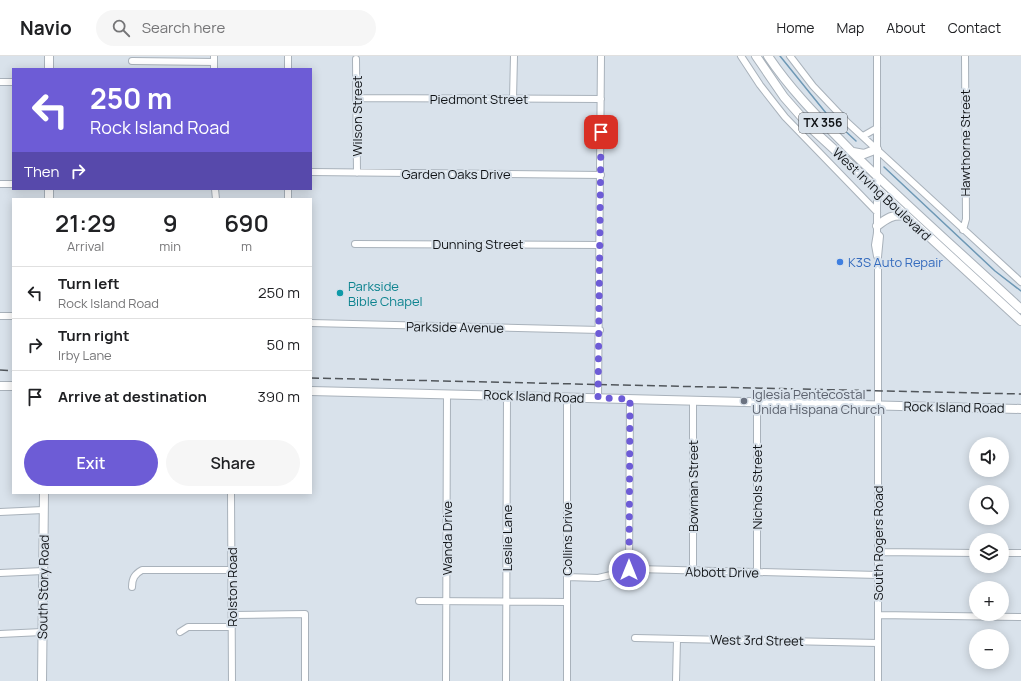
<!DOCTYPE html>
<meta charset="utf-8">
<style>
:root{--surface:#fff;--page:#f6f6f6;--text:#202124;--muted:#757577;--line:#e0e0e0;--accent:#6d5cd6}
body{margin:0;font-family:Manrope,sans-serif;background:var(--page);color:var(--text);height:100vh;display:flex;flex-direction:column;font-size:15px;white-space:nowrap}
*{box-sizing:border-box;margin:0}
p{font-size:13px;color:var(--muted)}
.icon{flex:none;width:22px;height:22px;fill:none;stroke:currentColor;stroke-width:2;stroke-linecap:round;stroke-linejoin:round}
.map{position:relative;flex:1;overflow:hidden}
.panel{position:absolute;left:12px;top:142px;width:300px;height:296px;display:flex;flex-direction:column;background:var(--surface);border-radius:0px;box-shadow:0 2px 10px #0003}
.panel>*{flex:none}
.guide{position:absolute;left:12px;top:12px;width:300px;height:122px;border-radius:0px;box-shadow:0 2px 10px #0003;background:#6d5cd6;color:#fff;overflow:hidden}
.fabs{position:absolute;left:969px;top:381px;display:grid;gap:8px}
.fabs a{display:grid;place-items:center;width:40px;height:40px;border-radius:50%;background:var(--surface);box-shadow:0 2px 10px #0003;font-size:20px}
.pin{position:absolute;display:grid;place-items:center;width:34px;height:34px;color:#fff;margin:-17px;border-radius:8px;box-shadow:0 2px 6px #0006}
.me{position:absolute;width:44px;margin:-22px;rotate:0deg;stroke-linejoin:round;filter:drop-shadow(0 0 3px #0008)}
.turn{display:flex;align-items:center;gap:14px;height:84px;padding:0 12px;font-size:18px}
.turn .icon{width:52px;height:52px;stroke-width:2.5}
.turn b{display:block;font-size:28px;line-height:34px}
.then{display:flex;align-items:center;height:38px;padding:0 12px;background:#0003;gap:8px;font-size:15px}
.eta{display:flex;justify-content:space-evenly;align-items:center;height:68px;text-align:center}
.eta b{font-size:24px;font-weight:600;line-height:28px}
.primary-button{display:flex;gap:8px;margin-top:auto;padding:8px 12px}
.primary-button a{flex:1;height:46px;border-radius:24px;background:var(--accent);color:#fff;font-size:16px;font-weight:600;line-height:46px;text-align:center}
.primary-button a+a{background:var(--page);color:var(--text)}
ul{padding:0;list-style:none}
li{display:flex;align-items:center;gap:12px;height:52px;padding:0 12px;border-top:1px solid var(--line)}
li div{flex:1}
li b{display:block;font-size:15px}
li em{font-style:normal}
header{display:flex;align-items:center;gap:24px;box-sizing:border-box;height:56px;padding:0 20px;background:var(--surface);border-bottom:1px solid var(--line)}
header strong{font-size:19px}
nav{display:flex;gap:22px;margin-inline-start:auto;font-size:14px}
.search{width:280px;height:36px;background:var(--page);display:flex;align-items:center;gap:10px;box-sizing:border-box;padding:0 14px;border-radius:22px;color:var(--muted);font-size:15px}
.map>svg:first-child{display:block}
.lines{fill:none;stroke-linecap:round;stroke-linejoin:round}
.stream{stroke:#6e98b5;stroke-width:1.5}
.minor-casing{stroke:#a9b2bb;stroke-width:8}
.major-casing{stroke:#a9b2bb;stroke-width:10}
.minor{stroke:#fff;stroke-width:6}
.major{stroke:#fff;stroke-width:8}
.rail{stroke:#51565b;stroke-width:1.5;stroke-dasharray:8 4;stroke-linecap:butt}
.route{stroke:#6d5cd6;stroke-width:7;stroke-dasharray:0 12.6}
.shop-dot{fill:#3f7fe0;stroke:#d9e2eb;stroke-width:1.5}
.culture-dot{fill:#0f9aa8;stroke:#d9e2eb;stroke-width:1.5}
.worship-dot{fill:#6b7280;stroke:#d9e2eb;stroke-width:1.5}
.labels{text-anchor:middle;stroke-width:4;stroke-linejoin:round;paint-order:stroke}
.shield{fill:#d9e2eb;stroke:#4c5156;stroke-width:1}
.shield-label{font-size:12px;font-weight:bold;fill:#101316}
.street-label{font-size:13px;fill:#101316;stroke:#d9e2eb}
.shop-label{font-size:13px;fill:#366cbe;stroke:#d9e2eb;text-anchor:start}
.culture-label{font-size:13px;fill:#0d838f;stroke:#d9e2eb;text-anchor:start}
.worship-label{font-size:13px;fill:#5b616d;stroke:#d9e2eb;text-anchor:start}
</style>
<header>
<strong>Navio</strong>
<div class="search"><svg class="icon" aria-label="search" viewBox="0 0 24 24"><circle cx="10" cy="10" r="6"/><path d="M15 15l6 6"/></svg>Search here</div>
<nav><a>Home</a><a>Map</a><a>About</a><a>Contact</a></nav>
</header>
<div class="map">
<svg width="1021" height="625" viewBox="0 0 1021 625">
<rect width="100%" height="100%" fill="#d9e2eb"/>
<g class="lines">
<path class="stream" d="M780,0L826,57L856,85
M884,111L995,215L1021,235"/>
<g class="minor-casing">
<path id="minor" d="M214,0V13
M741,0L760,29L785,61L877,156
M790,0L813,30L848,67L1021,226
M356,3L357,117
M132,5L214,6
M288,13V0
M0,26H13
M357,42L601,43
M513,43L514,0
M863,80L877,72
M311,116L601,119
M0,128H13
M215,133L216,143
M288,143V133
M963,174L966,163L965,0
M877,177L880,180L878,201V625
M355,188L600,189
M877,200L875,189L877,177V0
M0,260H13
M311,267L600,274
M598,342L601,0
M757,345V517
M231,437L232,625
M0,456L43,454
M878,496L976,497
M1002,497H1021
M629,514L630,343
M693,515V344
M0,517L43,515
M567,521L598,522L637,513L878,519
M132,531C132,522 135,518 142,514H232
M419,545L567,546
M232,559L305,558V625
M878,559L1021,561
M180,576L188,571H232
M0,578L42,576
M635,582L878,587
M446,625L447,338
M506,625L507,339
M567,625V341
M676,625L677,583"/>
</g>
<g class="major-casing">
<path id="major" d="M49,0V13
M756,0L784,41L813,74L1021,265
M768,0C792,36 822,65 852,96C907,150 965,201 1021,253
M853,96L864,98L877,93
M49,133V143
M877,170C887,162 893,158 906,160
M0,330H13
M311,335L1021,353
M42,625L44,437"/>
</g>
<use href="#minor" class="minor"/>
<use href="#major" class="major"/>
<path class="rail" d="M0,314L13,315
M311,322L1021,338"/>
</g>
<g class="lines">
<path class="route" d="M601,76L598,342L630,343L629,514"/>
</g>
<circle class="shop-dot" cx="840" cy="206" r="4"/>
<circle class="culture-dot" cx="340" cy="237" r="4"/>
<circle class="worship-dot" cx="744" cy="345" r="4"/>
<g class="labels">
<rect class="shield" x="799" y="57" width="48" height="20" rx="3"/>
<g class="shield-label">
<text x="823" y="71">TX 356</text>
</g>
<g class="street-label">
<text x="479" y="48">Piedmont Street</text>
<text transform="translate(357 60) rotate(-90)" y="5">Wilson Street</text>
<text transform="translate(965 87) rotate(-90)" y="5">Hawthorne Street</text>
<text x="456" y="123">Garden Oaks Drive</text>
<text transform="translate(882 138) rotate(43)" y="5">West Irving Boulevard</text>
<text x="478" y="193">Dunning Street</text>
<text transform="translate(455 271) rotate(1)" y="5">Parkside Avenue</text>
<text transform="translate(534 340) rotate(2)" y="5">Rock Island Road</text>
<text transform="translate(954 351) rotate(1)" y="5">Rock Island Road</text>
<text transform="translate(693 430) rotate(-90)" y="5">Bowman Street</text>
<text transform="translate(757 431) rotate(-90)" y="5">Nichols Street</text>
<text transform="translate(447 482) rotate(-90)" y="5">Wanda Drive</text>
<text transform="translate(507 482) rotate(-90)" y="5">Leslie Lane</text>
<text transform="translate(567 483) rotate(-90)" y="5">Collins Drive</text>
<text transform="translate(878 487) rotate(-90)" y="5">South Rogers Road</text>
<text transform="translate(722 516) rotate(1)" y="5">Abbott Drive</text>
<text transform="translate(43 531) rotate(-89)" y="5">South Story Road</text>
<text transform="translate(232 531) rotate(-90)" y="5">Rolston Road</text>
<text transform="translate(757 584) rotate(1)" y="5">West 3rd Street</text>
</g>
<g class="shop-label">
<text x="848" y="211">K3S Auto Repair</text>
</g>
<g class="culture-label">
<text x="348" y="235">Parkside<tspan x="348" dy="15">Bible Chapel</tspan></text>
</g>
<g class="worship-label">
<text x="752" y="343">Iglesia Pentecostal<tspan x="752" dy="15">Unida Hispana Church</tspan></text>
</g>
</g>
</svg>
<div class="fabs">
<a><svg class="icon" aria-label="sound" viewBox="0 0 24 24"><path d="M4 9h4l5-4v14l-5-4H4zM17 9q2 3 0 6"/></svg></a>
<a><svg class="icon" aria-label="search" viewBox="0 0 24 24"><circle cx="10" cy="10" r="6"/><path d="M15 15l6 6"/></svg></a>
<a><svg class="icon" aria-label="layers" viewBox="0 0 24 24"><path d="M12 4l9 5-9 5-9-5zM3 14l9 5 9-5"/></svg></a>
<a>+</a>
<a>−</a>
</div>
<div class="pin" style="left:601px;top:76px;background:#d93025"><svg class="icon" aria-label="arrive" viewBox="0 0 24 24"><path d="M6 21V4h12l-3 4 3 4H6"/></svg></div>
<svg class="me" style="left:629px;top:514px" viewBox="-20 -20 40 40"><circle r="17" fill="#6d5cd6" stroke="#fff" stroke-width="3"/><path d="M0-11L8 9 0 5-8 9z" fill="#fff"/></svg>
<div class="guide">
<div class="turn"><svg class="icon" aria-label="left" viewBox="0 0 24 24"><path d="M17 20v-9H6M10 6l-5 5 5 5"/></svg><div><b>250 m</b>Rock Island Road</div></div>
<div class="then">Then<svg class="icon" aria-label="right" viewBox="0 0 24 24"><path d="M7 20v-9h11M14 6l5 5-5 5"/></svg></div>
</div>
<section class="panel">
<div class="eta">
<div><b>21:29</b><p>Arrival</p></div>
<div><b>9</b><p>min</p></div>
<div><b>690</b><p>m</p></div>
</div>
<ul>
<li><svg class="icon" aria-label="left" viewBox="0 0 24 24"><path d="M17 20v-9H6M10 6l-5 5 5 5"/></svg><div><b>Turn left</b><p>Rock Island Road</p></div><em>250 m</em></li>
<li><svg class="icon" aria-label="right" viewBox="0 0 24 24"><path d="M7 20v-9h11M14 6l5 5-5 5"/></svg><div><b>Turn right</b><p>Irby Lane</p></div><em>50 m</em></li>
<li><svg class="icon" aria-label="arrive" viewBox="0 0 24 24"><path d="M6 21V4h12l-3 4 3 4H6"/></svg><div><b>Arrive at destination</b></div><em>390 m</em></li>
</ul>
<div class="primary-button"><a>Exit</a><a>Share</a></div>
</section>
</div>
